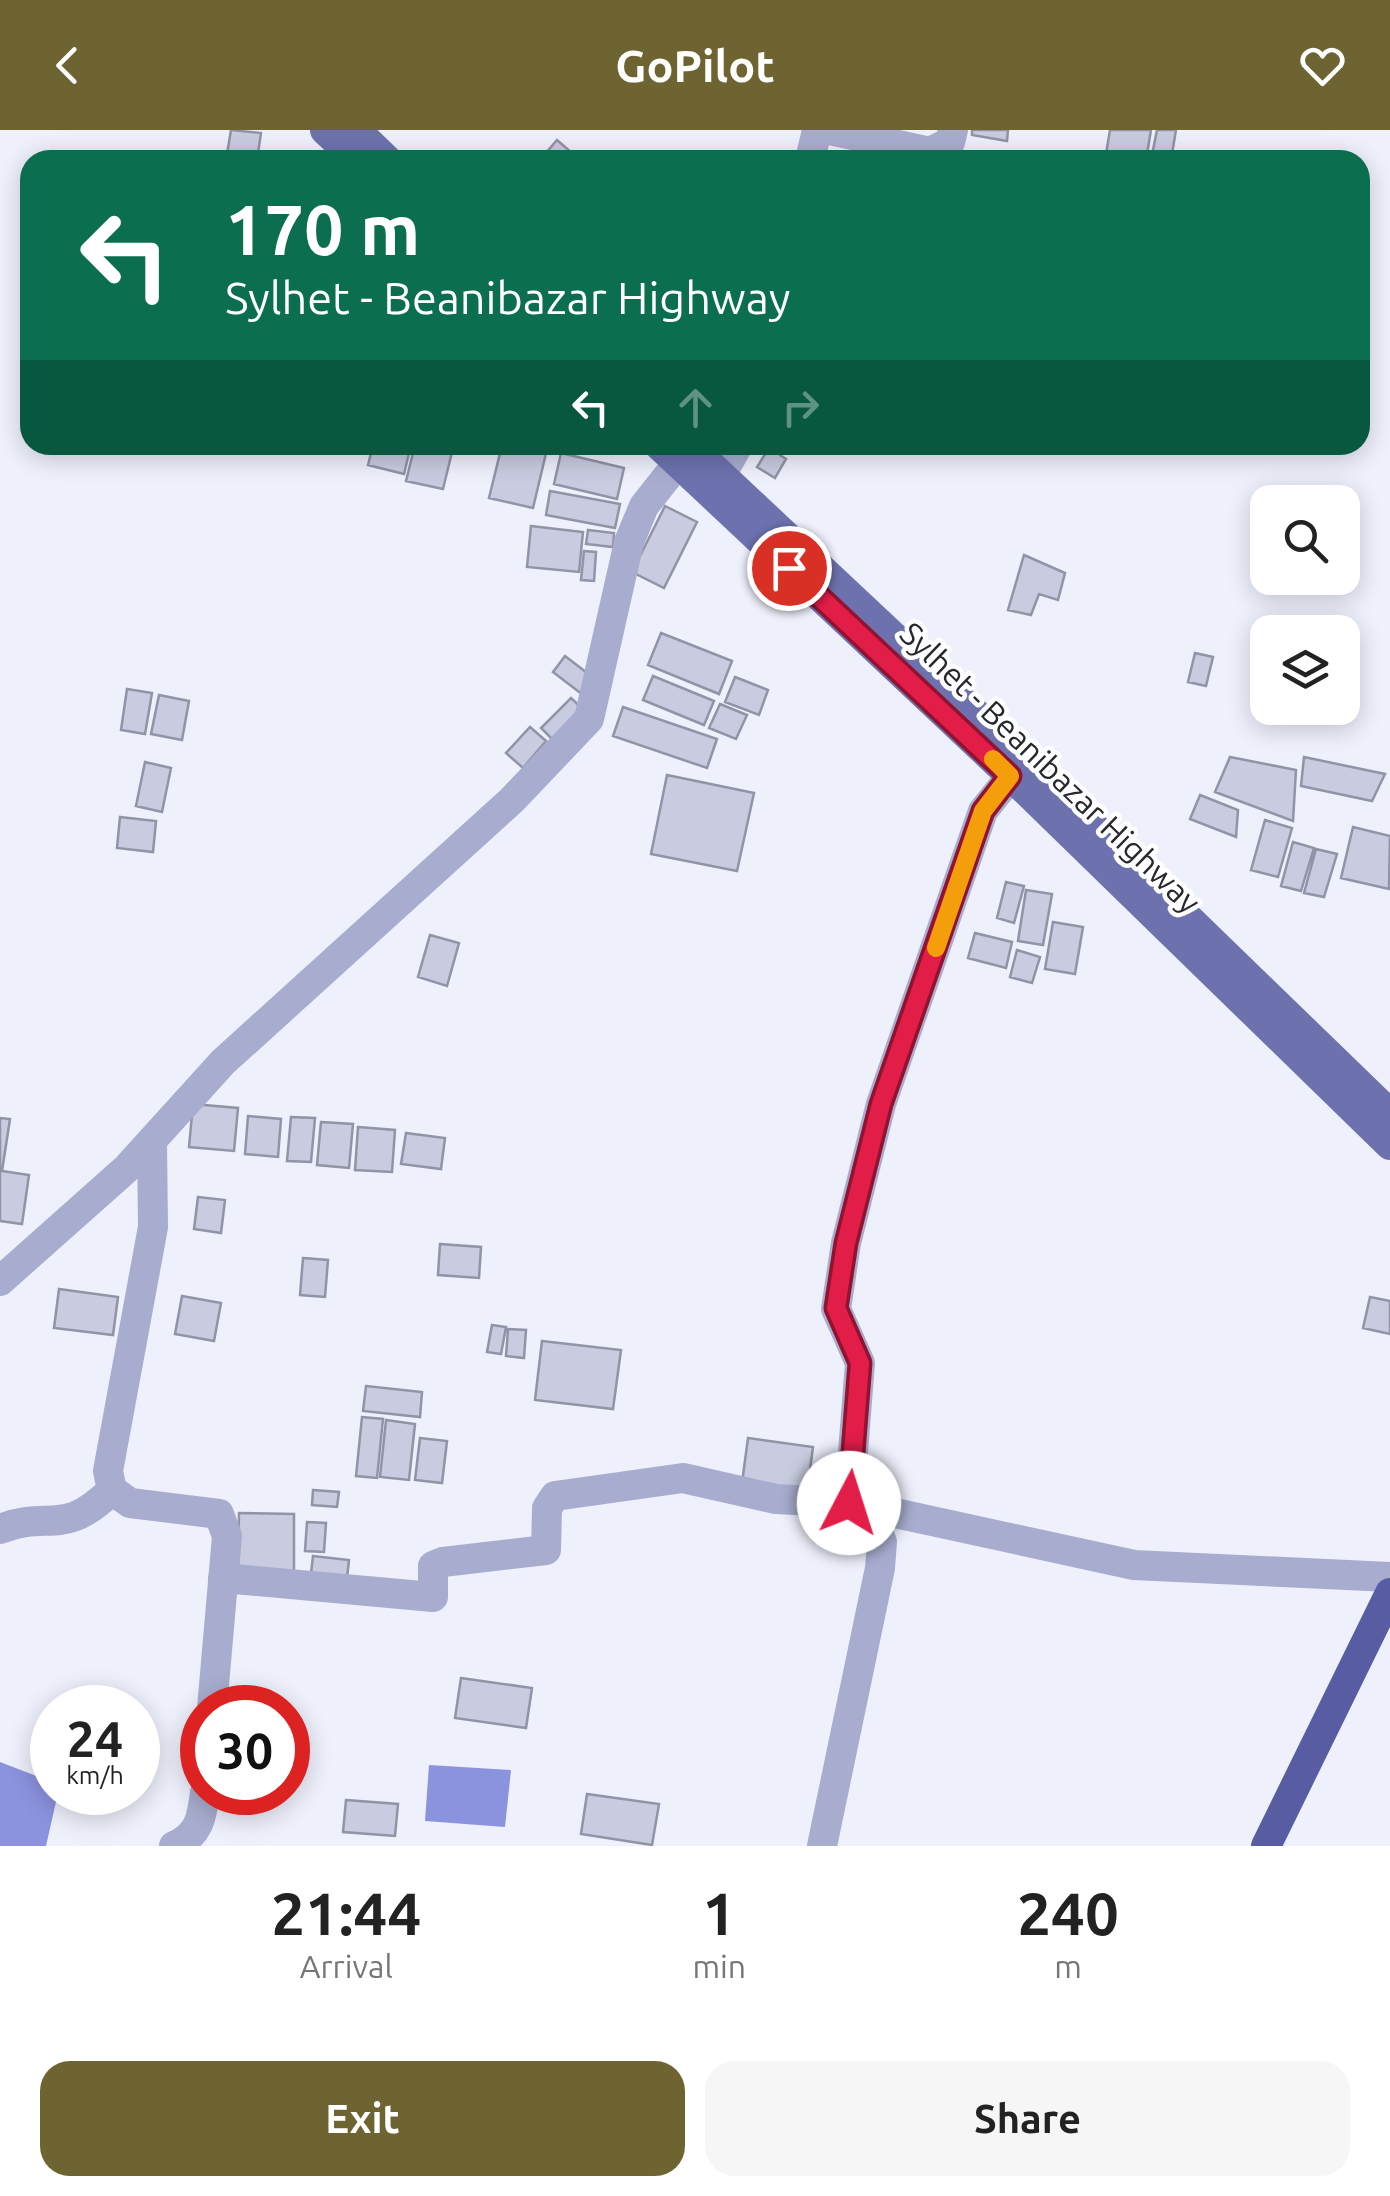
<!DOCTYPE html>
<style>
:root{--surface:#fff;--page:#f6f6f6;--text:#222;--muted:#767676;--accent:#6e6431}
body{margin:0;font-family:Ubuntu,sans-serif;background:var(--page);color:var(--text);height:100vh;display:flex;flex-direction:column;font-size:38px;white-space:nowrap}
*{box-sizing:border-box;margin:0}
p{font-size:32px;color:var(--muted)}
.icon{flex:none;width:55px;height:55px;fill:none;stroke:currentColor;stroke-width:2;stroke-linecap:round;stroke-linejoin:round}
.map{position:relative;height:1716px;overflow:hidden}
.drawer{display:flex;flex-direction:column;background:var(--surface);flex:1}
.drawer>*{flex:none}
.top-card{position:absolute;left:20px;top:20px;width:1350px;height:305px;border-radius:30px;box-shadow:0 5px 25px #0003;background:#0b6e4f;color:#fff;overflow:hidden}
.tools{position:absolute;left:1250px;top:355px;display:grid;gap:20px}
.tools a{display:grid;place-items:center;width:110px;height:110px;border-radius:20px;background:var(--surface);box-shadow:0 5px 25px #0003;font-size:50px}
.speed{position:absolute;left:30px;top:1555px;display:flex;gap:20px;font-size:50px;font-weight:700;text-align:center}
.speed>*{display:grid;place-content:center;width:130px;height:130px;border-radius:50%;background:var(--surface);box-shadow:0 5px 25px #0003;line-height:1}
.speed small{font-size:25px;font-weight:400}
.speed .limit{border:15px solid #d22;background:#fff;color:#111}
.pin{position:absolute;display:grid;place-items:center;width:85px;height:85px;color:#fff;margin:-42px;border:5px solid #fff;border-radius:50%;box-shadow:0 2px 10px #0007}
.me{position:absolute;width:110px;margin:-55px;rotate:5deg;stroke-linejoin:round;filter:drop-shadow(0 0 8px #0008)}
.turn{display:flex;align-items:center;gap:35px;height:210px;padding:0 40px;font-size:45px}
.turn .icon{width:130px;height:130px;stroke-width:2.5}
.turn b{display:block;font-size:70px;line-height:85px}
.lanes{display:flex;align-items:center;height:95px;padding:0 40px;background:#0003;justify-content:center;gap:50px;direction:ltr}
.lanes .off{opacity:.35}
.eta{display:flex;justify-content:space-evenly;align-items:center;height:170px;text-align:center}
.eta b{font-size:60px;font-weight:700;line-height:70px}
.cta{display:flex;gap:20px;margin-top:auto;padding:20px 40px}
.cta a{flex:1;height:115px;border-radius:30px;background:var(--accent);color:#fff;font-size:40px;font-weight:700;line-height:115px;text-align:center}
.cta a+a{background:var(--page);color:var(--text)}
header{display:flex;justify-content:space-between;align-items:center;height:130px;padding:0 40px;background:var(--accent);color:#fff;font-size:45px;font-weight:700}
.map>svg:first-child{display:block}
.water{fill:#8c93de}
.building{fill:#c9cce0;stroke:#9193a6;stroke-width:2.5}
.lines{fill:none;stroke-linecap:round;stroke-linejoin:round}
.minor{stroke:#a8adcf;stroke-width:30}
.major{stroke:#6d72af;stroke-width:30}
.highway{stroke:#585da3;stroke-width:30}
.route-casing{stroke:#92132f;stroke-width:25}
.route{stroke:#e11d48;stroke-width:18}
.slow{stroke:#f59e0b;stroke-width:18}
.labels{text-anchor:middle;stroke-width:9;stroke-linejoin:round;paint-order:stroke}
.street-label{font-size:32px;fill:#26272f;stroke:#fefefe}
</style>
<header><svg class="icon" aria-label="back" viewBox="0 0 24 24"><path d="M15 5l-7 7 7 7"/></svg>GoPilot<svg class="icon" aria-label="heart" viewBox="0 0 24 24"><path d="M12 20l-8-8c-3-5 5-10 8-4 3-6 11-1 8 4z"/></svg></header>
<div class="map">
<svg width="1390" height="1716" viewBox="0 0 1390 1716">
<rect width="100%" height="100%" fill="#eef0fc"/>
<path class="water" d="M0,1632L52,1652V1662L58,1663L46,1716H0Z
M429,1635L511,1640L505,1697L425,1691Z"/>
<path class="building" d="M231,0L261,3L257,30H226Z
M972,0H1008L1007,11L972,5Z
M1110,0H1151L1146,30H1105Z
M1157,0H1176L1171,30H1151Z
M557,10L580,30H540Z
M373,315H411L404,344L368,335Z
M415,315L452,322L443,359L406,351Z
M502,315H548L533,378L489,368Z
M769,318L786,329L775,348L757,337Z
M561,323L624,338L617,369L554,354Z
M550,361L620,374L615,398L546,385Z
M665,376L697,392L664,458L632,442Z
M531,396L583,402L579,442L527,437Z
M588,400L614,403L613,417L586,414Z
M584,421L596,422L594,451L581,450Z
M1024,425L1065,443L1058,470L1039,464L1031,485L1008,480Z
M661,503L732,531L719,564L648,535Z
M1195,523L1213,527L1206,556L1188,552Z
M565,526L595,549L583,565L553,542Z
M653,546L714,571L704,595L643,570Z
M735,547L768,560L759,585L725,572Z
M127,559L152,563L145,604L121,600Z
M159,565L189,571L182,610L151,604Z
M571,568L588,584L557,614L541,598Z
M720,574L747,585L736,609L709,598Z
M623,577L717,609L707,638L613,606Z
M530,597L546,611L523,638L506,623Z
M1230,627L1296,640L1293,691L1215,662Z
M1304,627L1385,644L1372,671L1301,656Z
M145,632L171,638L162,682L136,676Z
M667,645L754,663L737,741L651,724Z
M1200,665L1238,680L1236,707L1190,689Z
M120,687L156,691L153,722L117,718Z
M1265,690L1292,698L1278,747L1251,740Z
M1353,697L1390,706L1389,759L1341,748Z
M1293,712L1314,718L1301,761L1281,756Z
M1316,719L1337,724L1324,767L1304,763Z
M1006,752L1024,756L1014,793L997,788Z
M1026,760L1052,764L1043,815L1018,811Z
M1053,792L1083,797L1075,844L1045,839Z
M975,803L1012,812L1006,838L968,828Z
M430,805L459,813L447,856L418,847Z
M1017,820L1040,827L1032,853L1010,847Z
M193,974L238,978L234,1021L189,1017Z
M248,986L281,989L278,1027L245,1024Z
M291,987L315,988L311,1032L287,1031Z
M0,988L10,989L2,1041L29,1045L22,1094L0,1091Z
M321,992L353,994L349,1038L317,1035Z
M358,997L395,1000L392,1042L355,1040Z
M406,1003L445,1008L441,1039L401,1034Z
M198,1067L225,1070L221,1103L194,1099Z
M440,1114L481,1117L479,1148L438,1145Z
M303,1128L328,1130L325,1167L300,1165Z
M59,1159L118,1167L113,1205L54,1198Z
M182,1166L221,1173L214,1211L175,1204Z
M1370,1167L1390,1171V1204L1363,1198Z
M492,1195L506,1197L501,1224L487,1222Z
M508,1199L526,1200L524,1228L506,1226Z
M542,1211L621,1220L613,1279L535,1270Z
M366,1256L422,1262L420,1287L363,1281Z
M362,1287L383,1289L377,1348L356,1346Z
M386,1290L415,1294L409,1350L380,1347Z
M420,1308L447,1311L442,1353L415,1350Z
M748,1308L813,1317L807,1362L742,1353Z
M313,1360L339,1362L337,1377L312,1375Z
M239,1383L294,1384V1444H238Z
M307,1392L326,1393L324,1422L305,1421Z
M313,1426L349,1430L346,1456L310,1452Z
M461,1548L532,1558L526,1598L455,1588Z
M587,1664L659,1674L652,1715L581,1704Z
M346,1670L398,1674L395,1706L343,1702Z"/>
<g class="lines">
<path class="minor" d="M830,0L930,22L950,12L953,0
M810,30L817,0
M722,344L738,315
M1011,646L983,681L881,974L846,1113L836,1179L860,1233L849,1373L1134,1435L1390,1447
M152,1011L153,1097L108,1341L112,1360L130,1373L219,1384L227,1406L212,1578
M0,1151L126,1039L223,932L512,670L589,589L629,412L644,376L678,333
M0,1399C50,1379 62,1409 112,1360
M223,1448L433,1467V1436L443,1432L546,1420L547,1378L555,1366L683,1348L776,1369L849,1373
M174,1716C199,1705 202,1688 205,1662
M822,1716L880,1438L882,1412L867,1376"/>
<path class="major" d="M325,0L357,30
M356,0L387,30
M659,315L1011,646L1390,1015
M689,315L1024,629L1390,984"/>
<path class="highway" d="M1266,1716L1390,1463"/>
</g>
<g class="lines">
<g class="route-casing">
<path id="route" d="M789,438L1010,646L983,681L881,974L846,1113L836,1178L860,1233L849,1373"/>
</g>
<use href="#route" class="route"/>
<path class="slow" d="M936,818L983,681L1010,646L993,629"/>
</g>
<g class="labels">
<g class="street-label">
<text transform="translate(1050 638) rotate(44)" y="11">Sylhet - Beanibazar Highway</text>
</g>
</g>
</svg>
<div class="tools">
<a><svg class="icon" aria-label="search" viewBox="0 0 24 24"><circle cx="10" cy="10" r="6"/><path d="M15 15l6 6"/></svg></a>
<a><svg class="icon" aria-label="layers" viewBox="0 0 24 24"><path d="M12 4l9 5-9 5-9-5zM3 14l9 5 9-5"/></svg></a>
</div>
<div class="speed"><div>24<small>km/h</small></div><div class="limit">30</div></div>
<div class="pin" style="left:789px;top:438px;background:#d93025"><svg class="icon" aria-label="arrive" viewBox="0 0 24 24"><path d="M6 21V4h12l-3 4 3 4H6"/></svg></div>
<svg class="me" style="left:849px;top:1373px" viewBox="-20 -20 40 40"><circle r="19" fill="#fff"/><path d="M0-13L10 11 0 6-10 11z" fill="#e11d48"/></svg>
<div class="top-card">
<div class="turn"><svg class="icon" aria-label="left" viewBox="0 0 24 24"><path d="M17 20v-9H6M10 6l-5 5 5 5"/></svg><div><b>170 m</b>Sylhet - Beanibazar Highway</div></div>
<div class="lanes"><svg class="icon" aria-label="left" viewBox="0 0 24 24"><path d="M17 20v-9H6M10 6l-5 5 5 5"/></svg><svg class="icon off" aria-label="ahead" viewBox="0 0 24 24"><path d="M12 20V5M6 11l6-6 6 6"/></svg><svg class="icon off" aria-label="right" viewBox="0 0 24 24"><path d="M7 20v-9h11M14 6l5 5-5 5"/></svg></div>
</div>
</div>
<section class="drawer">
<div class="eta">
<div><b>21:44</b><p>Arrival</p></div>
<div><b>1</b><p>min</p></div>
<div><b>240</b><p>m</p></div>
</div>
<div class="cta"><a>Exit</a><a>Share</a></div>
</section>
